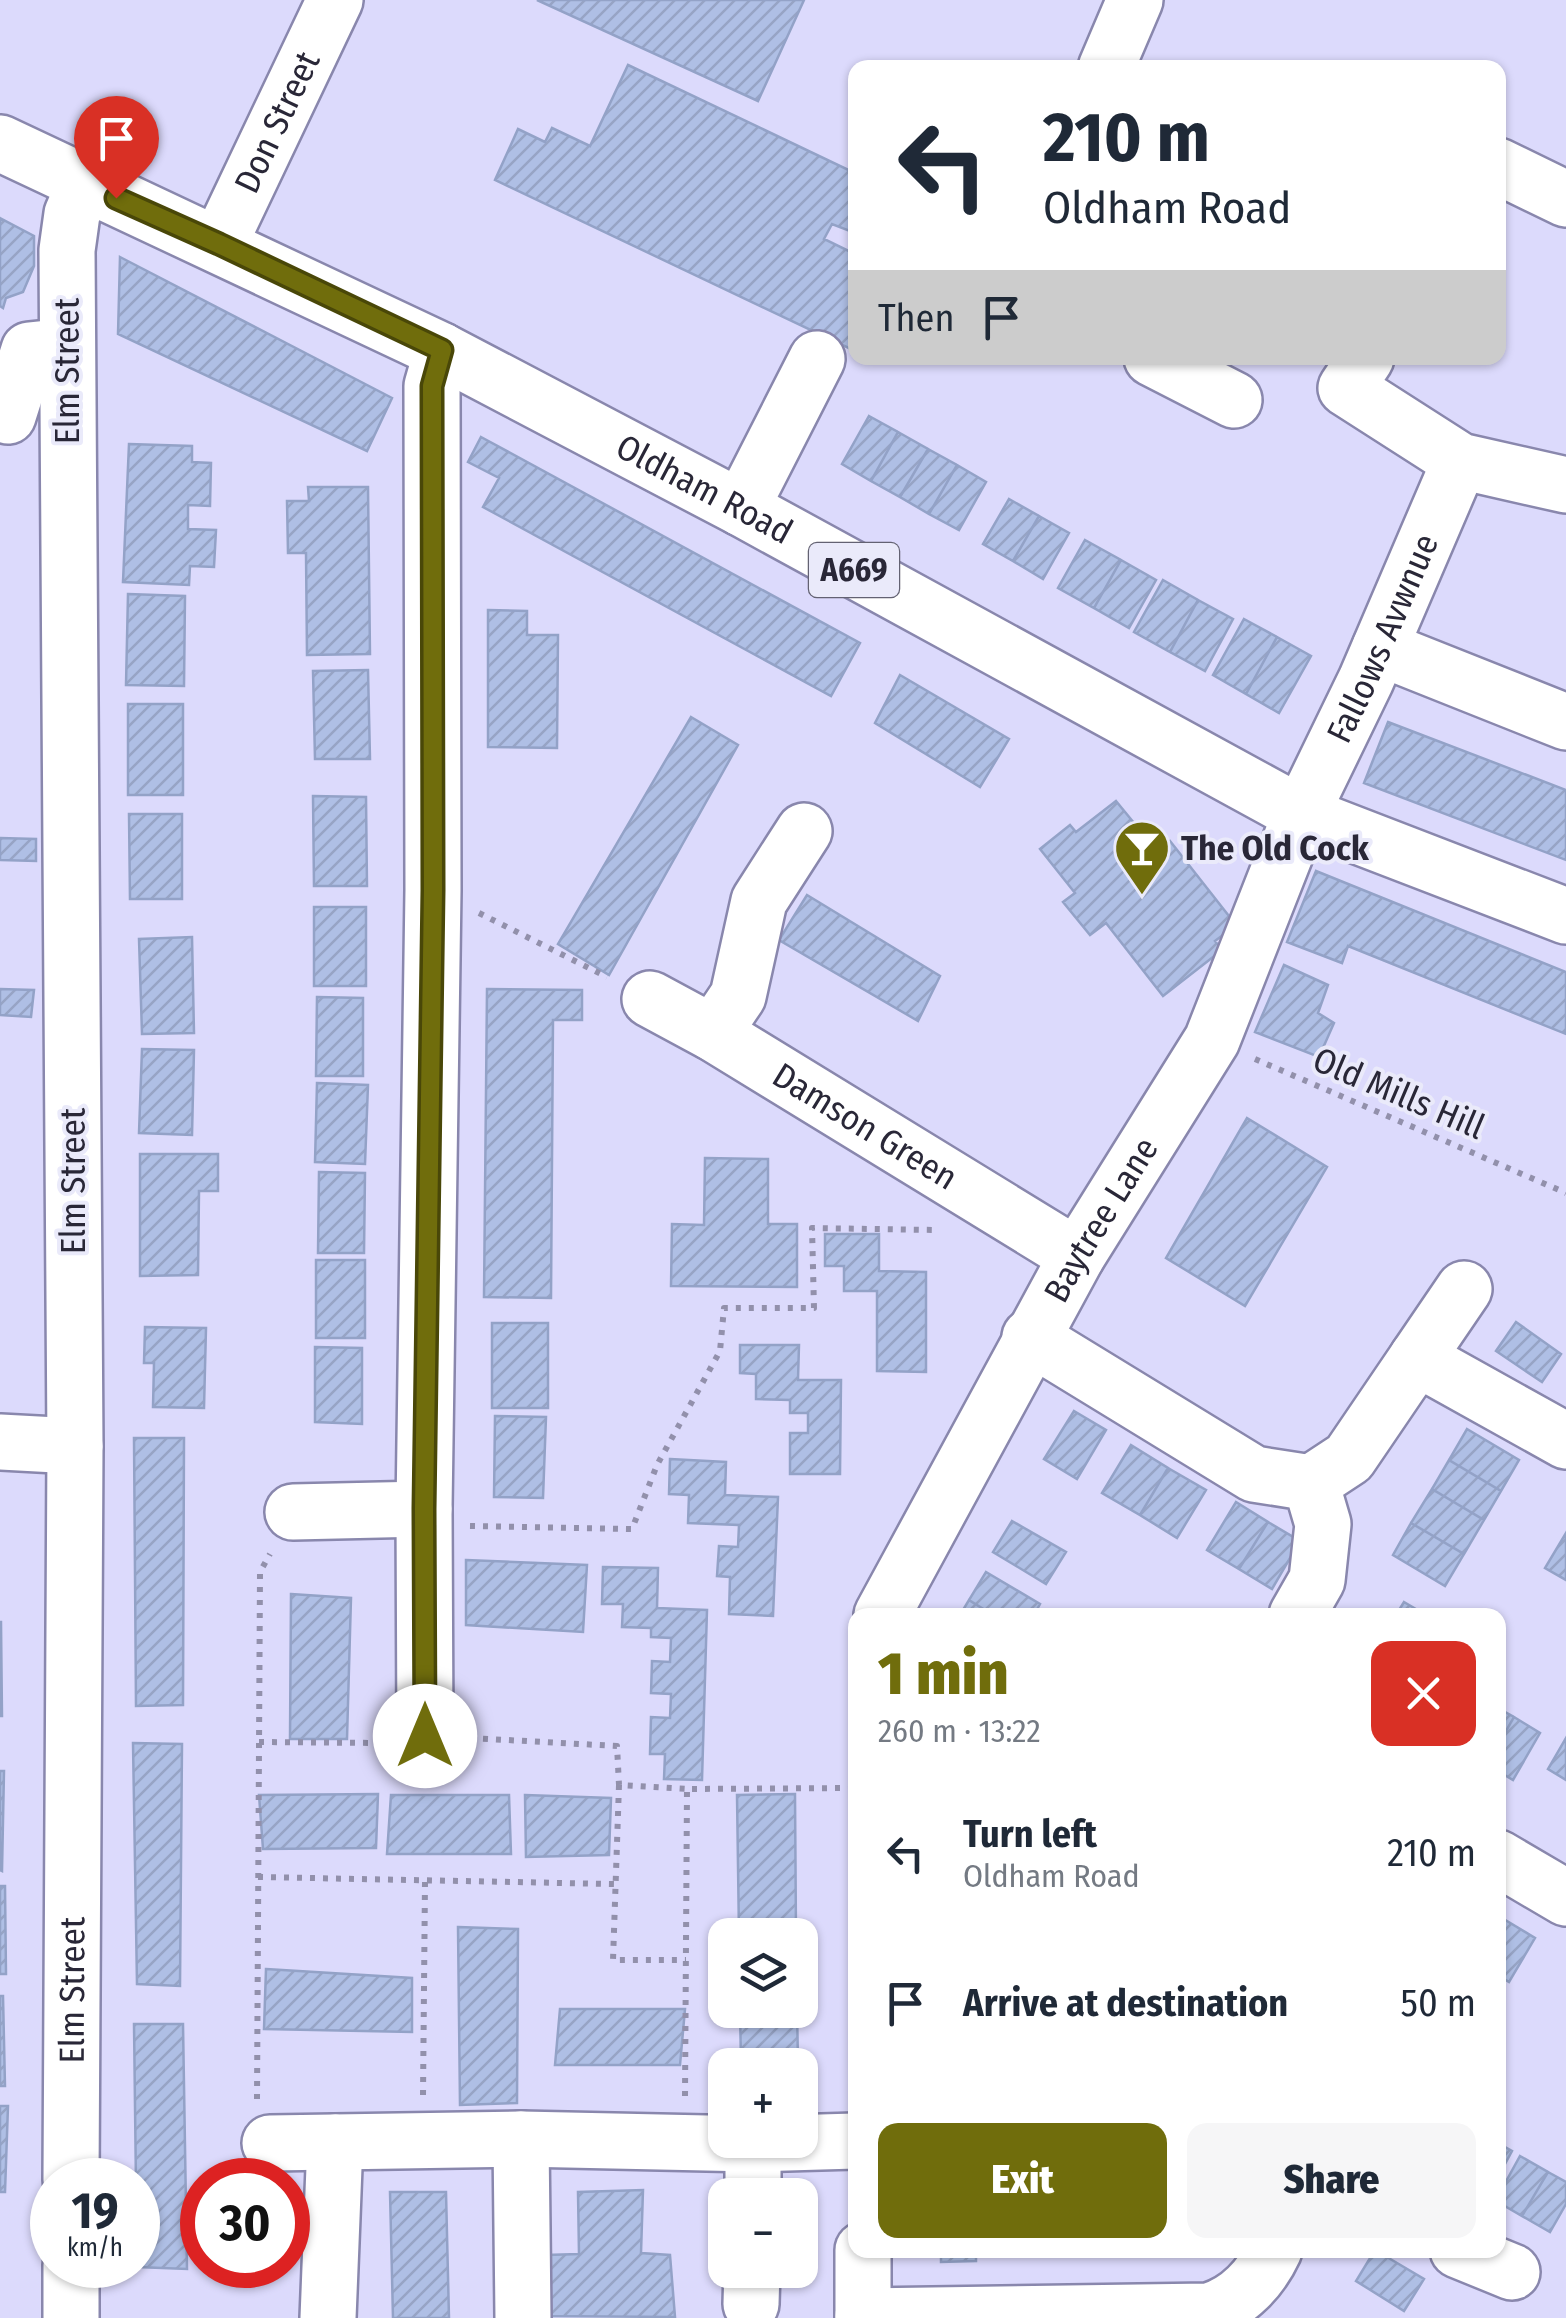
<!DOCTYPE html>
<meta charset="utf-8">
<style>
:root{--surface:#fff;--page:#f6f6f7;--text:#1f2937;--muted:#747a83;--accent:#706d0c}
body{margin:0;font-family:"Fira Sans Condensed",sans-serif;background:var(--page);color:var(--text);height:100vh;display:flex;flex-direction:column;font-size:38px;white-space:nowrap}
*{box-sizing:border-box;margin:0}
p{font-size:32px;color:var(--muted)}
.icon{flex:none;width:55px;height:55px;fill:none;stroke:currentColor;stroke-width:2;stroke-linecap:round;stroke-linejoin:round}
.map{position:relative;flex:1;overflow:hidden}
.details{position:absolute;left:848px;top:1608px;width:658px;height:650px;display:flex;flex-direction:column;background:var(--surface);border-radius:20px;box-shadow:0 2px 8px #0004}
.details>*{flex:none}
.banner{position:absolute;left:848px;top:60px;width:658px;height:305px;border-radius:20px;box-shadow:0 2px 8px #0004;background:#fff;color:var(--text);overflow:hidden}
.tools{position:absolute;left:708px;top:1918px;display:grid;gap:20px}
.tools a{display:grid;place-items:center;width:110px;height:110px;border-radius:20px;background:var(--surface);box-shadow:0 2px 8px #0004;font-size:50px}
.speed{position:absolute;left:30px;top:2158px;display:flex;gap:20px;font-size:50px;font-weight:700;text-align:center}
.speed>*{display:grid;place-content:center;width:130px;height:130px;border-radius:50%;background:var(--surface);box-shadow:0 2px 8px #0004;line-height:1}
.speed small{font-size:25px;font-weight:400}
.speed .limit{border:15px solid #d22;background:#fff;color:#111}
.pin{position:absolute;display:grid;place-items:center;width:85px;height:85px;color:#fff;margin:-102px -42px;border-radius:50% 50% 50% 0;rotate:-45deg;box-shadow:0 0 10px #0007}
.pin .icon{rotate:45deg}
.me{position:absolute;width:110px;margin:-55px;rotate:0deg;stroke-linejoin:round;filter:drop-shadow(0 0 8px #0008)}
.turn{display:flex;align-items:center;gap:35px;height:210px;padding:0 30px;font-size:45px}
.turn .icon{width:130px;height:130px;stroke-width:2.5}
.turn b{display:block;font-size:70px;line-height:85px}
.then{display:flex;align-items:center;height:95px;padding:0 30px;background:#0003;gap:20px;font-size:38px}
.round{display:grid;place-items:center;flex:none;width:105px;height:105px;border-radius:20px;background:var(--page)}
.overview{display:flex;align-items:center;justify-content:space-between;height:170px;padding:0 30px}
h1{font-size:60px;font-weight:800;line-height:75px;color:var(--accent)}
.cta{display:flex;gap:20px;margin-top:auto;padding:20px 30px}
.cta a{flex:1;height:115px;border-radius:20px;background:var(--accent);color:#fff;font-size:40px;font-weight:800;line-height:115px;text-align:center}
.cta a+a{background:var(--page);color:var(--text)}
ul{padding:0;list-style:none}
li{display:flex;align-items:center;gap:30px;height:150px;padding:0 30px}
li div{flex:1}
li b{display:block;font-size:38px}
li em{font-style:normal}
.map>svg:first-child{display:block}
.building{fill:url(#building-hatch);stroke:#93a2c7;stroke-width:2.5}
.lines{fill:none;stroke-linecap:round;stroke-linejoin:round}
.minor-casing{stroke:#8987ad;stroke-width:60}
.major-casing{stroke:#8987ad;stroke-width:60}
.path{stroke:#9290ab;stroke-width:6;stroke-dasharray:5 8;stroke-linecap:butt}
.minor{stroke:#fff;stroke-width:55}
.major{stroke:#fff;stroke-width:55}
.route-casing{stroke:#494708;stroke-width:25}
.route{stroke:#706d0c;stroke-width:18}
.labels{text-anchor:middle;stroke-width:8;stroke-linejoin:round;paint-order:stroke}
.shield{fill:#eaeafa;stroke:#636272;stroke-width:2.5}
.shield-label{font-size:32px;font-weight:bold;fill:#292737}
.street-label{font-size:35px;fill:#292737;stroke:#eaeafa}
.poi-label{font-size:35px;font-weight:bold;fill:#292737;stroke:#eaeafa;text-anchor:start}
</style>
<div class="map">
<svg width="1566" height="2318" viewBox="0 0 1566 2318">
<defs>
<pattern id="building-hatch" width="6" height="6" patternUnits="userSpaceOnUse" patternTransform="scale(2.5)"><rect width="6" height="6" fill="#afbfe5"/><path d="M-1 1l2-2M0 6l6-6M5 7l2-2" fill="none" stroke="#97a4c5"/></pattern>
</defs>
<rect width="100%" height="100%" fill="#dcdafc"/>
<path class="building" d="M537,0H804L758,101Z
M628,65L855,173V233L832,224L824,239L855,254V351L495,180L518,129L545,142L552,128L590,146Z
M0,218L34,236V266L23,292L6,298L3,308L0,306Z
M120,257L392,398L367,451L118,334Z
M869,416L898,432L871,481L842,464Z
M898,432L928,449L900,497L871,481Z
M481,437L860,643L831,696L483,507L499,478L468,462Z
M129,444L192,446V462L211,463L210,506L188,505V529L216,530L214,567L190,566L189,585L123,582Z
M928,449L957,465L929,514L900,497Z
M957,465L986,482L959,530L929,514Z
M308,487H368L370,654L307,655L306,553H288L287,501H309Z
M1009,499L1039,516L1013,561L983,544Z
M1039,516L1069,533L1043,579L1013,561Z
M1085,540L1121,560L1094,608L1058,588Z
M1121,560L1156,580L1129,628L1094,608Z
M1163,580L1198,600L1170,652L1134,632Z
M128,594L185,596L184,686L126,685Z
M1198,600L1233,619L1205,671L1170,652Z
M488,610L527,611V635H558L557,748L488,747Z
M1244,619L1277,637L1246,694L1213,675Z
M1277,637L1311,656L1279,713L1246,694Z
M368,670L370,759H315L313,671Z
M900,675L1009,739L980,787L875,723Z
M128,704H183V795H128Z
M691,717L738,745L609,975L558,944Z
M1388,722L1566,790V860L1364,783Z
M313,796L366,797L367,886H314Z
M1116,801L1157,851L1170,841L1236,925L1215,941L1222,950L1163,996L1106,923L1090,935L1063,902L1075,893L1040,849L1070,825L1076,832Z
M129,814H182V899H130Z
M0,838L36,839V861L0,860Z
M1316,871L1566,972V1034L1348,946L1342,963L1287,942Z
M807,895L940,976L918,1021L779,940Z
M314,907H366V986H314Z
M192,937L194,1033L142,1034L139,939Z
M1284,965L1328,985L1318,1013L1334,1023L1319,1057L1255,1032Z
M0,989L34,990L31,1017L0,1015Z
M487,989L582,990V1020H553L551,1298L484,1297Z
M317,997L363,998V1076H316Z
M142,1049L194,1050L192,1135L139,1133Z
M317,1083L368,1085L365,1164L315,1162Z
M1247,1118L1327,1167L1245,1306L1166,1258Z
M140,1154H218V1191H199L198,1275L140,1276Z
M705,1158L768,1159V1224H797V1287L671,1286L672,1224L704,1225Z
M319,1172L365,1173L364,1253H318Z
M825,1234H879V1271L926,1272V1372L877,1371V1291H844V1266H825Z
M316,1260H365V1338H316Z
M1516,1322L1561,1354L1542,1382L1496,1351Z
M492,1323H548V1408H492Z
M145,1327L206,1328L204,1408L153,1407L154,1363H144Z
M740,1345H799L798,1380H841L840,1474H790V1433H808V1413H790V1400L756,1399V1374L740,1373Z
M315,1347L362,1348V1424L315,1422Z
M1074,1411L1106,1430L1077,1479L1044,1459Z
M495,1416L546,1417L543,1498L494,1497Z
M1467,1429L1519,1460L1501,1491L1449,1460Z
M134,1438H184L183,1705L136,1706Z
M1131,1445L1168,1468L1140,1515L1102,1493Z
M670,1459L726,1462L725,1495L778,1497L773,1616L729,1614L730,1577L717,1576L719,1546L738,1547L739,1525L688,1523L689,1495L669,1494Z
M1449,1460L1501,1491L1484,1520L1432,1489Z
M1168,1468L1206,1490L1177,1538L1140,1515Z
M1432,1489L1484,1520L1464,1554L1411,1523Z
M1236,1502L1268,1522L1239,1569L1207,1550Z
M1012,1521L1066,1552L1046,1584L993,1552Z
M1268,1522L1300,1541L1272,1589L1239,1569Z
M1411,1523L1464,1554L1445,1586L1393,1555Z
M1566,1533V1580L1545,1568Z
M466,1560L587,1565L583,1632L466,1625Z
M603,1567L658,1568L657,1608L707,1610L702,1780L664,1779L665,1754H650L651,1717L670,1718L671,1694L651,1693L652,1661L670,1662L671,1638L651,1637V1628L622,1627L623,1604H602Z
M986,1572L1040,1604L1034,1615H993L969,1600Z
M291,1594L351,1598L347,1739H290Z
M969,1600L993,1615H960Z
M1404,1602L1426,1615H1396Z
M0,1622H1L2,1716H0Z
M1498,1708L1514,1717L1498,1745Z
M1514,1717L1540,1733L1513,1780L1498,1771V1745Z
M1566,1738V1780L1548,1769Z
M133,1743L182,1744L180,1986L137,1984Z
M0,1771H4L2,1871L0,1870Z
M378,1794L376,1848L263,1849L259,1795Z
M795,1794L796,1935H739L737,1795Z
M391,1795H509L511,1854H387Z
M525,1795L611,1798L609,1855L526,1857Z
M0,1886H5L6,1974H0Z
M1502,1918L1535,1938L1509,1982L1498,1975V1926Z
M458,1927L518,1929L517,2103L460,2105Z
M266,1969L412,1978V2032L264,2029Z
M0,1996H3L5,2086H0Z
M560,2009H685L680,2065H555Z
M740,2010H797L798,2062L741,2063Z
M134,2024H183L187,2269L137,2267Z
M0,2106H8L5,2192H0Z
M1498,2143L1512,2151L1498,2177Z
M1520,2156L1548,2172L1522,2216L1498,2202V2196Z
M1548,2172L1566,2182V2204L1550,2232L1522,2216Z
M643,2190L641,2253L670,2255L675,2317L548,2316L546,2255L579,2254L578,2192Z
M390,2192H446L449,2318H393Z
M941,2250H976V2261L941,2262Z
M1375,2250L1424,2279L1404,2311L1356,2281Z"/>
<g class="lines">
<g class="minor-casing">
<g id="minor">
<path d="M1106,68L1135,0"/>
<path d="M1498,166L1566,199"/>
<path id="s1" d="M219,244L335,0"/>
<path d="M1152,358L1234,400"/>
<path d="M1366,358L1346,388L1460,461L1566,485"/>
<path d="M8,416L29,350L67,346"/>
<path d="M741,508L817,359"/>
<path d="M1380,648L1566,722"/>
<path id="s2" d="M650,999L713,1033L1077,1256"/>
<path d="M713,1033L738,996L759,901L804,831"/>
<path d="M1030,1337L1254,1474L1311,1483L1323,1524L1317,1580L1297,1615"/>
<path d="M1417,1358L1464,1289"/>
<path d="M0,1442L75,1446"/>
<path d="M1311,1483L1349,1458L1417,1358L1566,1441"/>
<path d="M293,1512L424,1509"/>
<path id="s3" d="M882,1615L1077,1256L1212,1040L1301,814L1366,680L1460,461"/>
<path d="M425,1736L424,1509L433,890L432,386L442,351"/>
<path d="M1498,1858L1566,1898"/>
<path d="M521,2139L523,2318"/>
<path d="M270,2143L521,2139L753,2144L855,2141"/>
<path id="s4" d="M71,2180L75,1446L67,250L72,214L85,184"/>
<path d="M753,2195V2144"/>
<path d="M863,2250V2318"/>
<path d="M1458,2250L1512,2272"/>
<path d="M751,2304L752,2270"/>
<path d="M863,2316L1209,2311C1239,2302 1261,2278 1274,2250"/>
<path d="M71,2318V2265"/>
<path d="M328,2318L335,2142"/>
</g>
</g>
<g class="major-casing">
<g id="major">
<path id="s5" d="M0,143L442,351L741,508L1301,814L1566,916"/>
</g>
</g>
<path class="path" d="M479,913L607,977
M1255,1059L1566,1193
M470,1526L632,1529L657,1465L720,1351L724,1308H814L812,1228L936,1230
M470,1738L617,1746L619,1785L687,1789
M259,1742L378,1743
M619,1785L613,1960H686
M258,1877L614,1884
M423,2095L425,1881
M685,2096L687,1789L855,1788
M257,2099L260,1572L270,1554"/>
<use href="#minor" class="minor"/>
<use href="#major" class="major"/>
</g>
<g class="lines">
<g class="route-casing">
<path id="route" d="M116,198L219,244L442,350L432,386L433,890L424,1509L425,1736"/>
</g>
<use href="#route" class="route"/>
</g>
<defs>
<g id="bar-pin" transform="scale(2.875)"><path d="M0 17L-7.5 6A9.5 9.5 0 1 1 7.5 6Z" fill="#706d0c" stroke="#eaeafa"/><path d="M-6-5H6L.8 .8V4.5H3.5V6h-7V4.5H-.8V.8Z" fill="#fff"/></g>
</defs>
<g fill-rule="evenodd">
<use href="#bar-pin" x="1142" y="848"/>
</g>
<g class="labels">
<rect class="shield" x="809" y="543" width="90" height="54" rx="8"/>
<g class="shield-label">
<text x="854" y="581">A669</text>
</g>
<g class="street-label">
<text dy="12" stroke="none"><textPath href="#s1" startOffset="135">Don Street</textPath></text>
<text transform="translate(67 371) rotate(-90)" y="12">Elm Street</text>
<text dy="12" stroke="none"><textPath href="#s5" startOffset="785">Oldham Road</textPath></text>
<text dy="12" stroke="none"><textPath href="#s3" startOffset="1100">Fallows Avwnue</textPath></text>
<text transform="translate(1399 1093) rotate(23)" y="12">Old Mills Hill</text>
<text dy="12" stroke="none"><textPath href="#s2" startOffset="250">Damson Green</textPath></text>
<text transform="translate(73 1181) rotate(-90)" y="12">Elm Street</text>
<text dy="12" stroke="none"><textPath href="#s3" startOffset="452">Baytree Lane</textPath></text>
<text dy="12" stroke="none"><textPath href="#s4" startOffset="190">Elm Street</textPath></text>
</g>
<g class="poi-label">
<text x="1181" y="860">The Old Cock</text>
</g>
</g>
</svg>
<div class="tools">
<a><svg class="icon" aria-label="layers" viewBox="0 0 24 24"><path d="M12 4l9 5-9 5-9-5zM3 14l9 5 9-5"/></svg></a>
<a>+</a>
<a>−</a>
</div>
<div class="speed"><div>19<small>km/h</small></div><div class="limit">30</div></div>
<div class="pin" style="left:116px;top:198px;background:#d93025"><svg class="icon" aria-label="arrive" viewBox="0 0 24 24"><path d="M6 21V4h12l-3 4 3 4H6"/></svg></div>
<svg class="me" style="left:425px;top:1736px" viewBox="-20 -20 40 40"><circle r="19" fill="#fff"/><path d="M0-13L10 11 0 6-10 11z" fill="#706d0c"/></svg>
<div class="banner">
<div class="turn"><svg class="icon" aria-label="left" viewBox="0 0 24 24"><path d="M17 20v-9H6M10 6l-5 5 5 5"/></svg><div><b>210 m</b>Oldham Road</div></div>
<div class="then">Then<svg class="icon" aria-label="arrive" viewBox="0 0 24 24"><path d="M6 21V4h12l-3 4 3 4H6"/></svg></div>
</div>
<section class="details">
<div class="overview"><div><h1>1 min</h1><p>260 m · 13:22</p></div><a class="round" style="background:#d93025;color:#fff"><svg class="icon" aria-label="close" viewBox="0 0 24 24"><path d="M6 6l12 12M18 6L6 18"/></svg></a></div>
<ul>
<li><svg class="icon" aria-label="left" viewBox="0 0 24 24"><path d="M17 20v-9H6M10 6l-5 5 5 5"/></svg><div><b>Turn left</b><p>Oldham Road</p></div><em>210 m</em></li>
<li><svg class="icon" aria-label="arrive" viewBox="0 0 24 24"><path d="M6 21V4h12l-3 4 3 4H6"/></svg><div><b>Arrive at destination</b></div><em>50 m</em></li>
</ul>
<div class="cta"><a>Exit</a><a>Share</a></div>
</section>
</div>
